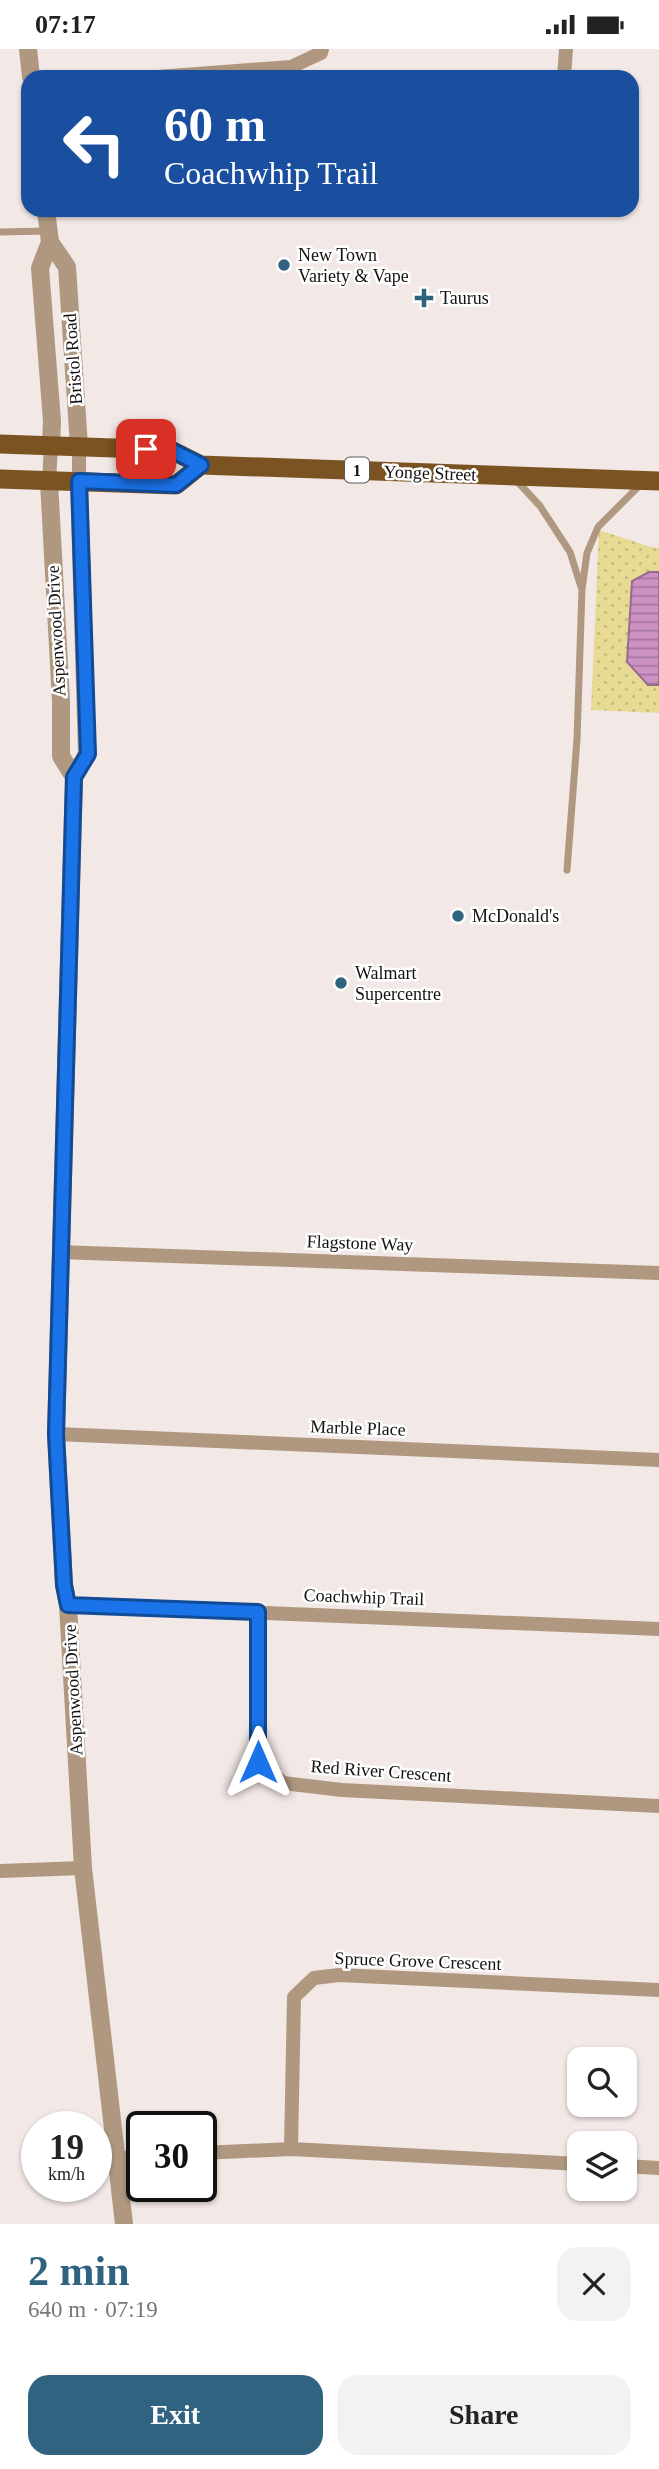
<!DOCTYPE html>
<meta charset="utf-8">
<style>
:root{--surface:#fff;--page:#f2f2f2;--text:#222;--muted:#767676;--accent:#306380}
body{margin:0;font-family:Georgia,serif;background:var(--page);color:var(--text);height:100vh;display:flex;flex-direction:column;font-size:26px;white-space:nowrap}
*{box-sizing:border-box;margin:0}
p{font-size:23px;color:var(--muted)}
.icon{flex:none;width:38px;height:38px;fill:none;stroke:currentColor;stroke-width:2;stroke-linecap:round;stroke-linejoin:round}
.map{position:relative;height:2175px;overflow:hidden}
.sheet{display:flex;flex-direction:column;background:var(--surface);flex:1}
.sheet>*{flex:none}
.top-card{position:absolute;left:21px;top:21px;width:618px;height:147px;border-radius:21px;box-shadow:0 2px 5px #0004;background:#1a4fa0;color:#fff;overflow:hidden}
.tools{position:absolute;left:567px;top:1998px;display:grid;gap:14px}
.tools a{display:grid;place-items:center;width:70px;height:70px;border-radius:14px;background:var(--surface);box-shadow:0 2px 5px #0004;font-size:35px}
.speed{position:absolute;left:21px;top:2062px;display:flex;gap:14px;font-size:35px;font-weight:700;text-align:center}
.speed>*{display:grid;place-content:center;width:91px;height:91px;border-radius:50%;background:var(--surface);box-shadow:0 2px 5px #0004;line-height:1}
.speed small{font-size:18px;font-weight:400}
.speed .limit{border:4px solid #111;border-radius:10px;background:#fff;color:#111}
.pin{position:absolute;display:grid;place-items:center;width:60px;height:60px;color:#fff;margin:-30px;border-radius:14px;box-shadow:0 4px 10px #0006}
.me{position:absolute;width:77px;margin:-38px;rotate:0deg;stroke-linejoin:round;filter:drop-shadow(0 0 5px #0008)}
.turn{display:flex;align-items:center;gap:24px;height:147px;padding:0 28px;font-size:32px}
.turn .icon{width:91px;height:91px;stroke-width:2.5}
.turn b{display:block;font-size:49px;line-height:60px}
.round{display:grid;place-items:center;flex:none;width:74px;height:74px;border-radius:21px;background:var(--page)}
.overview{display:flex;align-items:center;justify-content:space-between;height:119px;padding:0 28px}
h1{font-size:42px;font-weight:700;line-height:52px;color:var(--accent)}
.action{display:flex;gap:14px;margin-top:auto;padding:14px 28px}
.action a{flex:1;height:80px;border-radius:21px;background:var(--accent);color:#fff;font-size:28px;font-weight:700;line-height:80px;text-align:center}
.action a+a{background:var(--page);color:var(--text)}
.status{display:flex;justify-content:space-between;align-items:center;height:49px;padding:0 35px;background:var(--surface);direction:ltr}
.status svg{height:19px;fill:currentColor}
.map>svg:first-child{display:block}
.grass{fill:url(#grass-dots)}
.water{fill:url(#water-rules);stroke:#966b8e;stroke-width:2}
.lines{fill:none;stroke-linecap:round;stroke-linejoin:round}
.service{stroke:#af987f;stroke-width:7}
.minor{stroke:#af987f;stroke-width:14}
.tertiary{stroke:#af987f;stroke-width:18}
.primary{stroke:#7b5221;stroke-width:19}
.route-casing{stroke:#114b97;stroke-width:18}
.route{stroke:#1a73e8;stroke-width:12}
.poi-dot{fill:#306380;stroke:#fff;stroke-width:2.5}
.labels{text-anchor:middle;stroke-width:5;stroke-linejoin:round;paint-order:stroke}
.shield{fill:#fff;stroke:#5a5858;stroke-width:2}
.shield-label{font-size:16px;font-weight:bold;fill:#141110}
.poi-label{font-size:18px;fill:#141110;stroke:#fff;text-anchor:start}
.street-label{font-size:18px;fill:#141110;stroke:#fff}
</style>
<div class="status"><b>07:17</b><svg viewBox="0 0 49 12"><path d="M0 12V9h3v3zM5 12V6h3v6zM10 12V3h3v9zM15 12V0h3v12zM26 1h20v11H26zM47 4h2v5h-2z"/></svg></div>
<div class="map">
<svg width="659" height="2175" viewBox="0 0 659 2175">
<defs>
<pattern id="grass-dots" width="8" height="8" patternUnits="userSpaceOnUse" patternTransform="scale(1.75)"><rect width="8" height="8" fill="#e7db94"/><path d="M2 2h.1M6 6h.1" fill="none" stroke="#c5bb7f" stroke-width="1.8" stroke-linecap="round"/></pattern>
<pattern id="water-rules" width="6" height="5" patternUnits="userSpaceOnUse" patternTransform="scale(1.75)"><rect width="6" height="5" fill="#cd91c4"/><path d="M0 2.5h6" fill="none" stroke="#a5759e"/></pattern>
</defs>
<rect width="100%" height="100%" fill="#f2e8e6"/>
<path class="grass" d="M599,481L651,498L659,499V664L591,661Z"/>
<path class="water" d="M649,523H659V636H648L627,613L632,532Z"/>
<g class="lines">
<path class="service" d="M0,183L48,182
M515,430L540,457L570,503L581,538
M567,821L577,690L582,540L587,504L598,478L640,436"/>
<path class="minor" d="M157,28L291,18L321,4L322,0
M564,28L566,0
M49,433L51,396
M79,433V397
M59,1203L659,1224
M56,1385L659,1411
M68,1556L659,1580
M258,1563L259,1713L283,1734L342,1741L659,1757
M0,1822L83,1819
M291,2100L294,1948L314,1929L339,1926L659,1941
M201,2104L291,2100L579,2115
M118,2110L142,2107
M625,2117L659,2119"/>
<path class="tertiary" d="M28,0L31,28
M46,161L50,193L40,219L52,372L51,396
M50,193L67,218L79,397
M49,433L61,652V707L74,728
M79,433L87,705L74,728L56,1385L64,1536L68,1556L83,1819L124,2175"/>
<path class="primary" d="M0,395L171,401L201,416L659,432
M0,430L176,436L201,416"/>
</g>
<g class="lines">
<g class="route-casing">
<path id="route" d="M146,400L171,401L201,416L176,436L79,432L88,705L74,728L56,1385L64,1536L68,1556L258,1563V1713"/>
</g>
<use href="#route" class="route"/>
</g>
<g class="poi-dot">
<circle cx="284" cy="216" r="7"/>
<path d="M420.5 238.5h7v7h7v7h-7v7h-7v-7h-7v-7h7z"/>
<circle cx="458" cy="867" r="7"/>
<circle cx="341" cy="934" r="7"/>
</g>
<g class="labels">
<rect class="shield" x="345" y="408.5" width="24" height="25" rx="5"/>
<g class="shield-label">
<text x="357" y="427">1</text>
</g>
<g class="poi-label">
<text x="298" y="212">New Town<tspan x="298" dy="21">Variety &amp; Vape</tspan></text>
<text x="440" y="255">Taurus</text>
<text x="472" y="873">McDonald's</text>
<text x="355" y="930">Walmart<tspan x="355" dy="21">Supercentre</tspan></text>
</g>
<g class="street-label">
<text transform="translate(73 310) rotate(-94)" y="6">Bristol Road</text>
<text transform="translate(430 424) rotate(2)" y="6">Yonge Street</text>
<text transform="translate(56 582) rotate(-93)" y="6">Aspenwood Drive</text>
<text transform="translate(360 1194) rotate(2)" y="6">Flagstone Way</text>
<text transform="translate(358 1379) rotate(2)" y="6">Marble Place</text>
<text transform="translate(364 1548) rotate(2)" y="6">Coachwhip Trail</text>
<text transform="translate(73 1641) rotate(-93)" y="6">Aspenwood Drive</text>
<text transform="translate(381 1722) rotate(4)" y="6">Red River Crescent</text>
<text transform="translate(418 1912) rotate(2)" y="6">Spruce Grove Crescent</text>
</g>
</g>
</svg>
<div class="tools">
<a><svg class="icon" aria-label="search" viewBox="0 0 24 24"><circle cx="10" cy="10" r="6"/><path d="M15 15l6 6"/></svg></a>
<a><svg class="icon" aria-label="layers" viewBox="0 0 24 24"><path d="M12 4l9 5-9 5-9-5zM3 14l9 5 9-5"/></svg></a>
</div>
<div class="speed"><div>19<small>km/h</small></div><div class="limit">30</div></div>
<div class="pin" style="left:146px;top:400px;background:#d93025"><svg class="icon" aria-label="arrive" viewBox="0 0 24 24"><path d="M6 21V4h12l-3 4 3 4H6"/></svg></div>
<svg class="me" style="left:258px;top:1713px" viewBox="-20 -20 40 40"><path d="M0-17L14 15 0 8-14 15z" fill="#1a73e8" stroke="#fff" stroke-width="4"/></svg>
<div class="top-card">
<div class="turn"><svg class="icon" aria-label="left" viewBox="0 0 24 24"><path d="M17 20v-9H6M10 6l-5 5 5 5"/></svg><div><b>60 m</b>Coachwhip Trail</div></div>
</div>
</div>
<section class="sheet">
<div class="overview"><div><h1>2 min</h1><p>640 m · 07:19</p></div><a class="round"><svg class="icon" aria-label="close" viewBox="0 0 24 24"><path d="M6 6l12 12M18 6L6 18"/></svg></a></div>
<div class="action"><a>Exit</a><a>Share</a></div>
</section>
